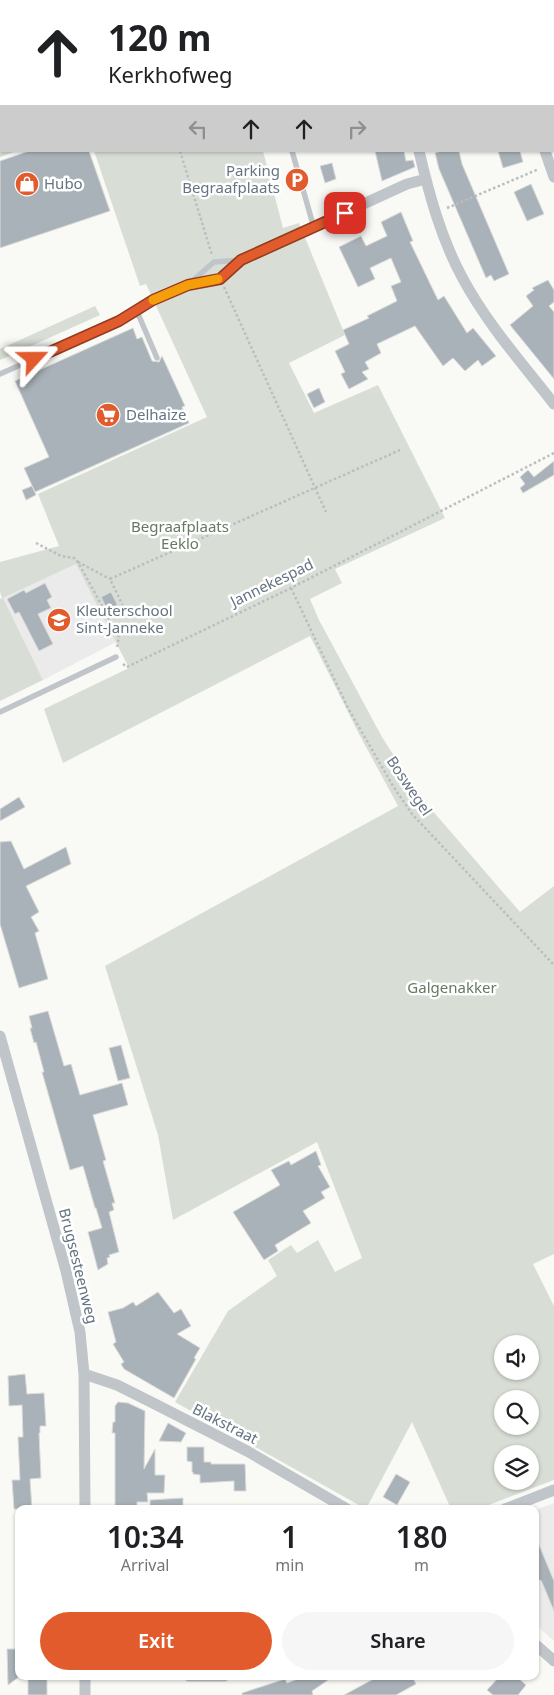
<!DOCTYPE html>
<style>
:root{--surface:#fff;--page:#f6f6f6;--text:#202124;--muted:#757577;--accent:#e25b2d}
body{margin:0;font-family:"Noto Sans",sans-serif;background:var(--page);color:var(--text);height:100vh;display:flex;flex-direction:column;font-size:19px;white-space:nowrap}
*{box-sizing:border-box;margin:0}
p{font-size:16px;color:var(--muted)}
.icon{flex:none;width:28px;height:28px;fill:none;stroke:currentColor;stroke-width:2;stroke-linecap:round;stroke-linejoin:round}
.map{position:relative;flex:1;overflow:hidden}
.side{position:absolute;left:15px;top:1505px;width:524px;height:175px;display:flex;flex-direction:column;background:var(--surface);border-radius:10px;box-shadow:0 1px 4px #0004}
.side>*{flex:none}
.hud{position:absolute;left:0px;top:0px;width:555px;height:152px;box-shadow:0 1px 4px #0004;background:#fff;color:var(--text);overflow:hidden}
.fabs{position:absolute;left:494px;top:1335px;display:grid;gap:10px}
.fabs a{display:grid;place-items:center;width:45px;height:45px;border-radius:50%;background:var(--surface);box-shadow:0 1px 4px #0004;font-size:25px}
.pin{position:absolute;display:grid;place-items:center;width:42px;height:42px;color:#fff;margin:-21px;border-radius:10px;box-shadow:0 2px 8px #0006}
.me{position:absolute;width:55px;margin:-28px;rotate:66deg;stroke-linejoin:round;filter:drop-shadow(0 0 4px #0008)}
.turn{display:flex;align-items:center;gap:18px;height:105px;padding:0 25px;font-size:22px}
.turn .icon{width:65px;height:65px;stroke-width:2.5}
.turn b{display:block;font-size:35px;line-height:42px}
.lanes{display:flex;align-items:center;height:48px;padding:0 25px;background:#0003;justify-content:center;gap:25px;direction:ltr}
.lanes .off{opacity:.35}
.eta{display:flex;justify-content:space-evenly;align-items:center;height:85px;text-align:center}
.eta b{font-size:30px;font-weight:600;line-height:35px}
.cta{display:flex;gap:10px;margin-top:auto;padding:10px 25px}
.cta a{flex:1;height:58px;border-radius:30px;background:var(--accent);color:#fff;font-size:20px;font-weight:600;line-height:58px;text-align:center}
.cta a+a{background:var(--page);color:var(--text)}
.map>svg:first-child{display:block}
.built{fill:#eaebea}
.green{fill:#d8ded6;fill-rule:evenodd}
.building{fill:#a9b2b8;stroke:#dbdbd9}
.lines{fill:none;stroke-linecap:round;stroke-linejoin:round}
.path{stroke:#babec1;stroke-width:2.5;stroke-dasharray:2.5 2.5;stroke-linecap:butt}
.lane{stroke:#c0c5c9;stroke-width:5.5}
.street{stroke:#c0c5c9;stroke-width:11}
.route-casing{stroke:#933b1d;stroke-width:12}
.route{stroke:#e25b2d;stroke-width:9}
.slow{stroke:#f59e0b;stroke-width:9}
.labels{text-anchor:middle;stroke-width:5;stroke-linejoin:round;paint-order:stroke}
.poi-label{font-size:15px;fill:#647481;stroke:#fff;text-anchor:start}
.park-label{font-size:15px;fill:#667963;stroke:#fff}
.street-label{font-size:15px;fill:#647481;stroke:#fff}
</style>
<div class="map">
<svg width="554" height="1695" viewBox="0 0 554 1695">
<rect width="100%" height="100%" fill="#f9f9f6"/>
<path class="built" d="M76,564L116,642L43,680L2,598Z
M554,1503V1641L535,1624V1510Z"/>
<path class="green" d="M0,0H224V1H1V151H17L0,157Z
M94,151H263L283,228L299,223L345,335L289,363L314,413L378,385L445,518L335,569L342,583L310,599L319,620L382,737L419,795L520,912L554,886V1254L533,1264L554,1306V1480L478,1509H451L412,1422L366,1509L175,1402L228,1311L277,1276L268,1260L291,1245L297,1253L318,1240L335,1272L362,1258L317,1142L173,1220L158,1135L105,966L398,806L359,734L310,636L63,763L44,709L129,668L76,564L3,598L43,680L0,701V599L2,598L0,592V562L59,546L38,494L207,417L146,284L140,286ZM502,1344H530V1371H502ZM502,1399H530V1426H502ZM502,1454H530V1481H502Z
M95,306L100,315L0,360V349Z"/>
<path class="building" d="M29,151H89L110,211L0,248V161Z
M375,151H404L406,161L413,160L415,167L382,181Z
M441,151H459L462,164L509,274L494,281L491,275L486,278L439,169L435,153Z
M498,151H520L523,162L503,168Z
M332,163L336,179L325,183L320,166Z
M531,184L544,214L527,221L514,192Z
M401,212L413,241L410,242L438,300L444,296L467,333L473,328L496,356L482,366L478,360L465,371L453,358L443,366L415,326L377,344L381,353L365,362L369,369L362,372L368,379L349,389L341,374L345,372L335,351L349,344L343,330L369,318L367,316L397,301L391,286L401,282L391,258L370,268L375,279L358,287L339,247L361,236L366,246L387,236L381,222Z
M548,280L554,290V302L549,306L554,312V379L510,325L533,306L526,296L534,290L532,288Z
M133,328L137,339L142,337L152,361L159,362L162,356L185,406L182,407L189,423L35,492L24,468L49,457L15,381Z
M319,388L325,402L314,408L307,394Z
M554,461V475L523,493L520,488L525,484L520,477L528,470L534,477Z
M32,486L36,495L26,500L22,490Z
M45,583L52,597L47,600L51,608L38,614L53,644L39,651L19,612L15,614L7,599L24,590L26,593Z
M111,592L118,606L108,611L101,597Z
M19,797L25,807L0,821V809Z
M11,841L24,869L66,847L71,864L26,886L39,912L31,917L39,931L35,933L48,979L19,988L0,924V842Z
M48,1011L64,1066L71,1064L80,1095L122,1083L128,1105L93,1115L106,1160L103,1161L115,1203H112L114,1210L109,1212L119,1252L109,1255L110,1257L107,1258L108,1264L98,1270L88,1232L102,1228L96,1208H95L83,1166L70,1170L42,1072H44L36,1042L34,1043L30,1028H32L29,1016Z
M121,1045L130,1078L118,1081L109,1048Z
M316,1151L321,1165L318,1166L330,1187L321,1192L325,1198L303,1211L311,1223L275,1245L278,1251L264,1260L233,1212L280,1185L271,1170L289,1161L291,1165Z
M158,1292L174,1313L181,1309L191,1326L177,1334L200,1348L194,1358L196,1359L174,1398L124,1369L121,1364L124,1362L113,1344L116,1342L108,1312L123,1308L133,1302L136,1306Z
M25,1374L27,1394L44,1393L46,1426H40V1433H39L41,1478L30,1479L32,1509H14L12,1480H20L18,1437H23L22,1405L9,1406L8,1376Z
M118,1402L128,1403L145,1411L144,1469L155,1449V1475H165L164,1493H147L148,1502H137V1509H115V1433H112L113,1422H115V1406Z
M168,1423L186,1433L181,1442L159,1441Z
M187,1447H204V1462H211V1464H245L246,1491H234V1481L200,1483V1475L193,1474V1472H192V1462L187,1461Z
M396,1474L410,1482L397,1505L383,1497Z
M183,1498V1509H150V1500Z
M535,1535L554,1581V1611L541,1580L535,1582Z
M7,1649H19V1677L8,1685Z
M28,1676H47V1695H28Z
M306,1676H334L312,1691L313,1695H242V1693L285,1679L287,1683Z
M379,1676H412L416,1684L396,1695H344Z
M500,1676H516L526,1685L518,1695H493L487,1690Z"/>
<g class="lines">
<path class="path" d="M180,151L212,255
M447,208L539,169
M224,287L326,512
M36,543L61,556L74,558L78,562L119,637L117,648
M78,562L110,579
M291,588L348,708L393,786L412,814L554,965
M123,606L110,579L400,450
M123,664L127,667L291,588L554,453"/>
<path class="lane" d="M292,151L314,228
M190,283L214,262L241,260
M131,312L139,316L157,358
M0,374L119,321L131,312L153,299L188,285L221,279L241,260
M0,712L116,657"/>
<path class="street" d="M384,0L385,1
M500,0L501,1
M419,151C429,194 441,238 462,277C487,324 522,363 554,404
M545,151L554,177
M241,260L407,184L426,179
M0,1036L66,1271L80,1332L84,1374L85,1509
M84,1374L117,1385L149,1401L247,1451L347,1509
M505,1509L554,1490
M535,1644L554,1661
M85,1676V1695
M189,1676H224"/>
</g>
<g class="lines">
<g class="route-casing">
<path id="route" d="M34,359L119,321L153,300L188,285L220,279L241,260L345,213"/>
</g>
<use href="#route" class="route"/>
<path class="slow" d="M153,300L188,285L218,279"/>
</g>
<defs>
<g id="parking-disc" transform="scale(1.25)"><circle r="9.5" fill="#e25b2d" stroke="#fff"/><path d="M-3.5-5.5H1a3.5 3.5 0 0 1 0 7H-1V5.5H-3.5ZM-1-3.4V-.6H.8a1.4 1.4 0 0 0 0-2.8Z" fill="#fff"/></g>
<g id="shop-disc" transform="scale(1.25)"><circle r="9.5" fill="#e25b2d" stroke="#fff"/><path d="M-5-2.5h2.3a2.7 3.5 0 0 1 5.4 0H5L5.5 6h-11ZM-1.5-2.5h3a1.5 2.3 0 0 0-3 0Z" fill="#fff"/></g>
<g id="supermarket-disc" transform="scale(1.25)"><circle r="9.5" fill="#e25b2d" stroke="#fff"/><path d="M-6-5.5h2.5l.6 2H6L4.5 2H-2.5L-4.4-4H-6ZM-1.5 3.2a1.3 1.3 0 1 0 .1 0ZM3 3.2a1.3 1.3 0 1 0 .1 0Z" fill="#fff"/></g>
<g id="school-disc" transform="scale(1.25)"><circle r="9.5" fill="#e25b2d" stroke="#fff"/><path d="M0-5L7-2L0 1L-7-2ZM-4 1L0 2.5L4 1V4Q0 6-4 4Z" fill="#fff"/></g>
</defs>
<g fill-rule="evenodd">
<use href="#parking-disc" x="297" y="180"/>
<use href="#shop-disc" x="27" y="184"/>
<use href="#supermarket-disc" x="108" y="415"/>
<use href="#school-disc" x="59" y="620"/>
</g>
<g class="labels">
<g class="poi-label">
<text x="280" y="176" text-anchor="end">Parking<tspan x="280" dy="17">Begraafplaats</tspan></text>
<text x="44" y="189">Hubo</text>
<text x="126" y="420">Delhaize</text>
<text x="76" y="616">Kleuterschool<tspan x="76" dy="17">Sint-Janneke</tspan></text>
</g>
<g class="park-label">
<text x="180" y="532">Begraafplaats<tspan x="180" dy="17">Eeklo</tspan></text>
<text x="452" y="993">Galgenakker</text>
</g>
<g class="street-label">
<text transform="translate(272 583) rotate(-26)" y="5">Jannekespad</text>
<text transform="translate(409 786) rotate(56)" y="5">Boswegel</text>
<text transform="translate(78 1266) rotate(76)" y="5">Brugsesteenweg</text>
<text transform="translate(225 1424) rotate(27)" y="5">Blakstraat</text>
</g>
</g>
</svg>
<div class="fabs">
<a><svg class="icon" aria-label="sound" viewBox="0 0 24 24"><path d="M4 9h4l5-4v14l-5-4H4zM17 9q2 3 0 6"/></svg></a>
<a><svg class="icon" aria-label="search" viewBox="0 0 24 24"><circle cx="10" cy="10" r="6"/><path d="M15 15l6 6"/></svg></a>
<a><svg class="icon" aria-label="layers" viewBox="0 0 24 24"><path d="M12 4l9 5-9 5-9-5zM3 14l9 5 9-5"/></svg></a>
</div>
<div class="pin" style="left:345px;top:213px;background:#d93025"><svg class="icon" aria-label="arrive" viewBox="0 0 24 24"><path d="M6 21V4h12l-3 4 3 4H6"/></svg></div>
<svg class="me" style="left:34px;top:359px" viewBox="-20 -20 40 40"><path d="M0-17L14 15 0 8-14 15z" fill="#e25b2d" stroke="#fff" stroke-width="4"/></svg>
<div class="hud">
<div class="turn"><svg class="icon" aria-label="ahead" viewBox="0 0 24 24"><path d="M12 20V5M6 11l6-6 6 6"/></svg><div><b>120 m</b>Kerkhofweg</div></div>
<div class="lanes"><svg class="icon off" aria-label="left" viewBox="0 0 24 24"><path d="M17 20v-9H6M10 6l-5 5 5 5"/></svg><svg class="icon" aria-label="ahead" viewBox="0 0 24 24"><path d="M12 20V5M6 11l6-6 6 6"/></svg><svg class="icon" aria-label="ahead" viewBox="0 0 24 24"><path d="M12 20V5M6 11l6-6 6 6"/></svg><svg class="icon off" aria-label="right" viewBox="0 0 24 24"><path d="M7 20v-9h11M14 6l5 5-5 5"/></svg></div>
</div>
<section class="side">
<div class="eta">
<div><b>10:34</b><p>Arrival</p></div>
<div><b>1</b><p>min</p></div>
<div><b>180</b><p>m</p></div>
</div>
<div class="cta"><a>Exit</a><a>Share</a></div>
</section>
</div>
